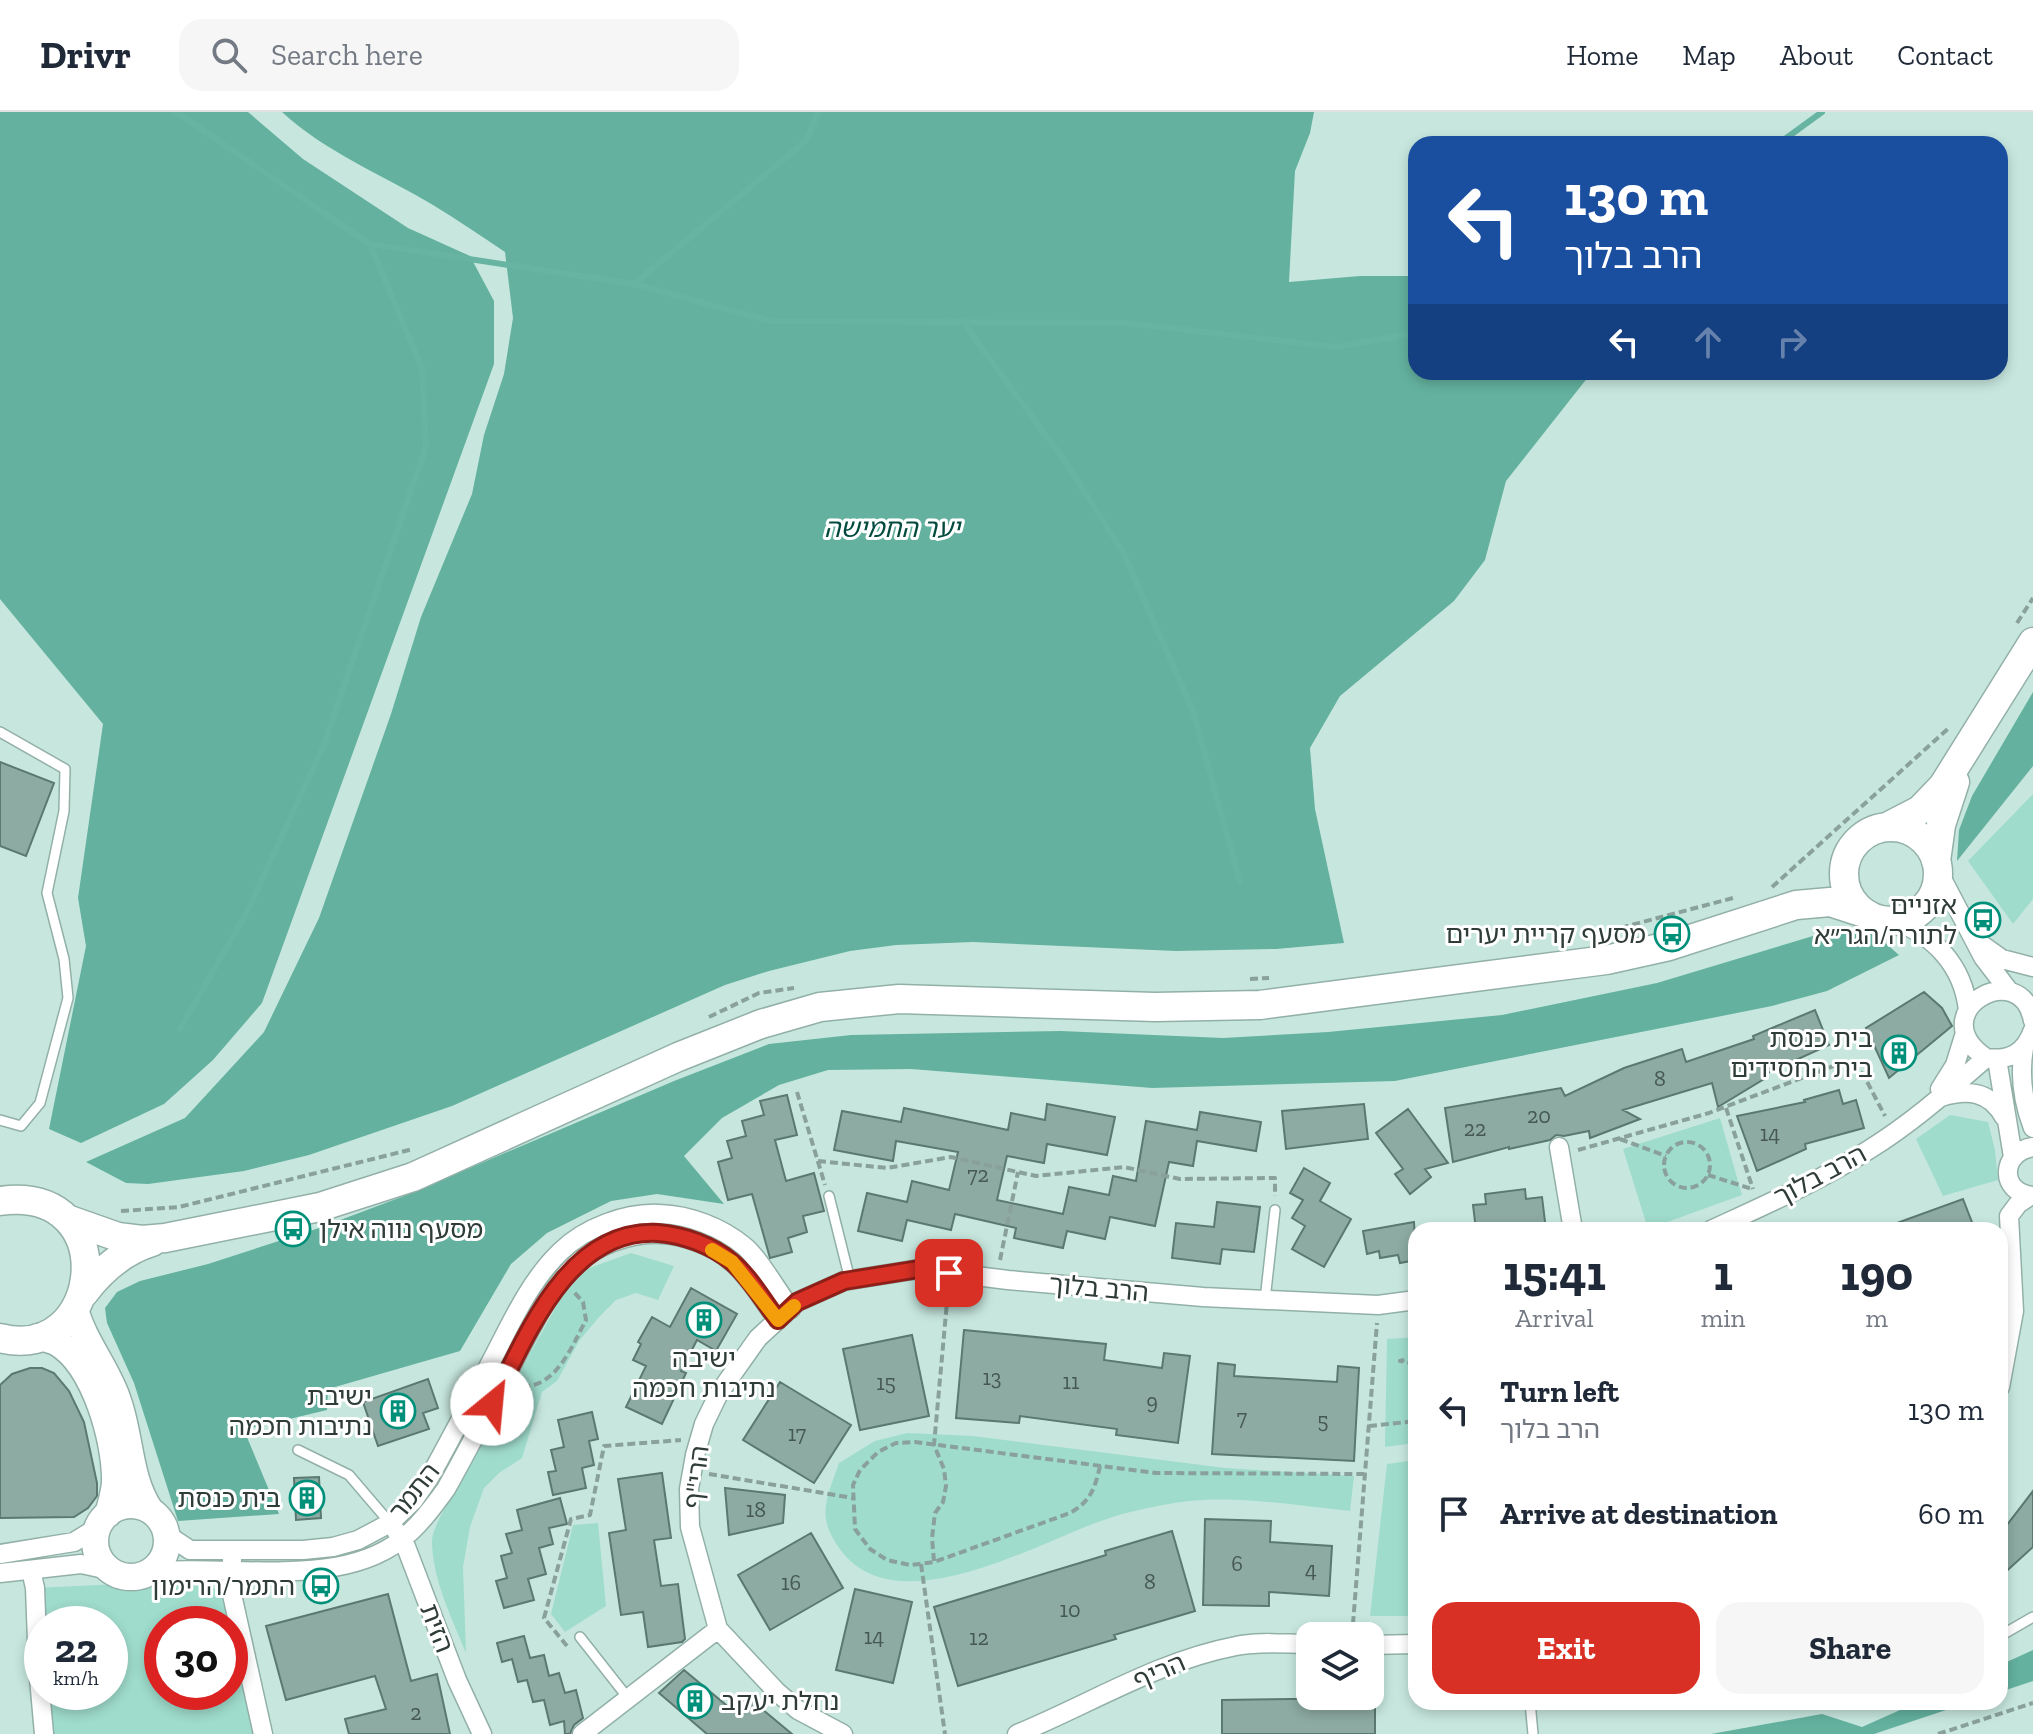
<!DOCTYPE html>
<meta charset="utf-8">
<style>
:root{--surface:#fff;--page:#f6f6f7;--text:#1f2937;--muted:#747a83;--line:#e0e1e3;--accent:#d93025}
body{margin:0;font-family:"Zilla Slab","Noto Sans Hebrew",serif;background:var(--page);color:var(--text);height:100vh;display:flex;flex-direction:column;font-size:30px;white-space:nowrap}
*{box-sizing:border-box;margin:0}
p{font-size:26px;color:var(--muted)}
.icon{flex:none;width:44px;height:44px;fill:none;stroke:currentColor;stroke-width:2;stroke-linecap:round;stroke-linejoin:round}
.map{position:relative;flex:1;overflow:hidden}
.panel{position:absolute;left:1408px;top:1110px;width:600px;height:488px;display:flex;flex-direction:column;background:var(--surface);border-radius:24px;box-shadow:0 4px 12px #0003}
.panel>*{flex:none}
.guide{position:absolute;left:1408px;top:24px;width:600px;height:244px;border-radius:24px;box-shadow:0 4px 12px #0003;background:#1a4fa0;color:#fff;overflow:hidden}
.controls{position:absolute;left:1296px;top:1510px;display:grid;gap:16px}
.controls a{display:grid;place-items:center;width:88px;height:88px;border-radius:16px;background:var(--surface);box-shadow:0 4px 12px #0003;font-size:40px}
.speed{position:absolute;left:24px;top:1494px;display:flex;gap:16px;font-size:40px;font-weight:700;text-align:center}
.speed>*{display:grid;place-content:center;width:104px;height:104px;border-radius:50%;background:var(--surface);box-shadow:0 4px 12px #0003;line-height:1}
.speed small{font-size:20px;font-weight:400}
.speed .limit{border:12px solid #d22;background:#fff;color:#111}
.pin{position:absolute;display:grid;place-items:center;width:68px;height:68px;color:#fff;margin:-34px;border-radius:16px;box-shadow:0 4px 12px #0006}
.me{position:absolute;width:88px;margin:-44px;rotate:28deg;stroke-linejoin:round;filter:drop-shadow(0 0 6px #0008)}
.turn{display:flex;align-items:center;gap:28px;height:168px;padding:0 24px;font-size:36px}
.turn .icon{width:104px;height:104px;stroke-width:2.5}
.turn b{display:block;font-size:56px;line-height:68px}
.lanes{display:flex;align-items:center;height:76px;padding:0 24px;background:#0003;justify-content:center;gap:40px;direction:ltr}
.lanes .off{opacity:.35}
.eta{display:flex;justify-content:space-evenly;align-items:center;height:136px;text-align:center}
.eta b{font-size:48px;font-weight:700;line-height:56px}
.cta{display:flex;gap:16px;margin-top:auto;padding:16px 24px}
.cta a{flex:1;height:92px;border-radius:24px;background:var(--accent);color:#fff;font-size:32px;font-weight:700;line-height:92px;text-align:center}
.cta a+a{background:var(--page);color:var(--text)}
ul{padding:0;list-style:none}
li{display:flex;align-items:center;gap:24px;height:104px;padding:0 24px}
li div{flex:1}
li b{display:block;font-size:30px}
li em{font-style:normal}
header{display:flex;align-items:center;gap:48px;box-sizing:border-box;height:112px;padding:0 40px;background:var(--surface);border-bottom:2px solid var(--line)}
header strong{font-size:38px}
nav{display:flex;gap:44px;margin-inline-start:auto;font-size:28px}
.search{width:560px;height:72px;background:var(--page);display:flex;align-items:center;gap:20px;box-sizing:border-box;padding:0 28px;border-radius:24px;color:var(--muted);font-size:30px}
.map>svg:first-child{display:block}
.green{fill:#9fdccc;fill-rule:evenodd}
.forest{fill:#64b19f}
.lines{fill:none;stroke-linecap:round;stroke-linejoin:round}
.stream{stroke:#67b4a2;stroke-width:6}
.building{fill:#8daba3;stroke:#5b7871;stroke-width:2}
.lane-casing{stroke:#92b0a8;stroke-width:12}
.street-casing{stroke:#92b0a8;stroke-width:21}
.secondary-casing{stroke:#92b0a8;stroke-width:29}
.primary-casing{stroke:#92b0a8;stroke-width:31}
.path{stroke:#89a19a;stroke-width:4;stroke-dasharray:8 4;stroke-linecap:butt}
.lane{stroke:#fff;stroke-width:9}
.street{stroke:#fff;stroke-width:18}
.secondary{stroke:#fff;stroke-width:26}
.primary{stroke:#fff;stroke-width:28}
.route-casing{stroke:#8d1f18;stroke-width:20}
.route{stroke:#d93025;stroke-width:14}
.slow{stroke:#f59e0b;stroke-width:14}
.labels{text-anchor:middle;stroke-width:6;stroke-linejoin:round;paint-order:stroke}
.number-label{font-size:22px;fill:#465853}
.park-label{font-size:26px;font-style:italic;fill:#044b3f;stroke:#fff}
.poi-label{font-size:26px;fill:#2f3c38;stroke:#fff;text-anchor:end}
.street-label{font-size:26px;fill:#2f3c38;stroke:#fff}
</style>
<header>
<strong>Drivr</strong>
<div class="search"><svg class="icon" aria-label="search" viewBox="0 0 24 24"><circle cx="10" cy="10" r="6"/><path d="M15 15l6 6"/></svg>Search here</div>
<nav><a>Home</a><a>Map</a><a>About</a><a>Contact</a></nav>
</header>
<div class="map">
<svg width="2033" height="1622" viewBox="0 0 2033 1622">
<rect width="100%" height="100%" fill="#c7e7de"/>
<path class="green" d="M2033,682V787L2013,812L1968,749Z
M1950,1003L1988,1010L1995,1038L1998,1068L1943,1084L1916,1027Z
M1720,1006L1742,1083L1648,1117L1623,1037Z
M631,1141L674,1154L658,1188L636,1181L616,1188L600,1204L579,1229L557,1269L542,1280L522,1346L499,1361L484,1376L470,1415L463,1455L466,1541C452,1506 432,1467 432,1429C432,1421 437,1412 440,1405L563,1182L581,1159Z
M1416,1225V1331L1385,1335L1387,1227Z
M907,1321L973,1324L1225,1356L1354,1364L1350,1399C1288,1393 1224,1380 1163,1393C1143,1397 1122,1401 1104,1408C1038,1430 901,1512 843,1441C815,1406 826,1389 839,1351L875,1329Z
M1416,1348V1504H1370L1387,1352Z
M598,1411L606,1494L565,1520L551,1502L573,1413Z
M161,1470L231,1478L263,1622H44L35,1476ZM42,1512H110V1580H42ZM162,1512H230V1580H162Z"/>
<path class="forest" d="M0,0H248L303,47L408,116L470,144L494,189V252L262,891L213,948L164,992L81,1031L49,1017L86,834L78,786L103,612L0,487Z
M282,0H1314L1310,21L1295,59L1289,170L1360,164H1416V260H1592L1506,369L1485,448L1454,489L1340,584L1310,636L1315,697L1344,831L1276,837L1176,839L973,830L896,833L850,839L769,859L725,873L452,994L309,1043L244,1059L148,1072L126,1071L86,1050L185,1006L264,920L319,806L391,602L421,505L472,382L484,323L504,262L513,206L505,140C481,124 458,108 433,93C383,63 325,40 282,0Z
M2033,580V654L1957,749L1959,718L1972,684Z
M1843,815L1874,821L1899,843L1827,879L1772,894L1395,969L1152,976L911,957L828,958L779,973L722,1006L684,1044L724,1092L657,1082L611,1089L547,1121L511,1152L460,1239L328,1277L327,1298L244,1318L279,1402L178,1409L134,1271L107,1211L105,1196L117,1180L140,1169L208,1152L319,1116L404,1084L674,969L769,932L851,923L1061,919L1223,926L1328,920L1502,903L1657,871Z
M2033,1538V1569L2000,1580V1553Z
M1918,1590H1970L1874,1622H1711L1822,1602L1862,1615Z"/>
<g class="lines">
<path class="stream" d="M176,0L370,132L634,172L770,209L1126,211L1336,235L1416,221
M1778,32L1822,0
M634,172L807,28L818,0
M962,209L1064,348L1123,440L1193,599L1240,770
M180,917L247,800L323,635L426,335L422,256L370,132"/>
</g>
<path class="building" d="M0,650L54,671L26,744L0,734Z
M1924,880L1942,896L1952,914L1889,966L1866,916Z
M1815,898L1829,933L1763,963L1764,967L1718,995L1712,971L1623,998L1640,1007L1590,1026L1589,1019L1564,1024L1556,1023L1550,1028L1509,1037V1035L1453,1050L1445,996L1561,976L1565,984L1624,956L1682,937L1686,950L1754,927L1753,924Z
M1839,978L1843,992L1856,988L1864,1016L1805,1032L1806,1037L1757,1059L1737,1004L1805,990L1804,988Z
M787,983L797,1023L775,1028L786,1069L814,1061L824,1099L803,1104L807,1120L788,1126L792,1140L770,1146L752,1082L728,1088L718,1050L732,1046L727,1029L746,1024L742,1009L764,1003L760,989Z
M1047,992L1115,1005L1107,1043L1047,1032L1044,1051L1007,1044L997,1088L1063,1102L1069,1075L1109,1083L1113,1064L1136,1069L1146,1009L1197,1018L1200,1000L1261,1010L1256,1039L1197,1029L1193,1054L1169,1050L1155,1114L1110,1105L1105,1127L1067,1119L1063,1136L1014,1126L1016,1116L955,1102L951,1118L907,1108L902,1129L858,1119L867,1081L907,1090L912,1069L949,1078L958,1040L896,1029L893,1049L834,1038L842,999L901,1010L904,996L1008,1018L1011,1001L1045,1008Z
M1364,992L1368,1027L1286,1037L1282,999Z
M1408,997L1448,1051L1425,1057L1431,1065L1410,1082L1395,1062L1403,1057L1376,1021Z
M1304,1056L1330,1071L1320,1089L1351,1107L1324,1155L1292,1137L1305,1114L1292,1106L1303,1088L1290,1081Z
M1525,1077L1526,1087L1542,1085L1546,1118H1476L1473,1093L1486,1092L1485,1082Z
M1963,1087L1975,1118H1884L1883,1116Z
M1217,1090L1260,1095L1254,1140L1222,1137L1220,1152L1172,1146L1176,1111L1214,1115Z
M1414,1110L1416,1148L1400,1151L1398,1143L1380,1146L1379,1139L1367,1142L1363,1119Z
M691,1176L737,1202L716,1239L697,1228L681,1259L686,1261L662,1312L626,1295L646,1254L633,1248L641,1232L638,1230L652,1205L670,1215Z
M964,1218L1106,1232L1104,1248L1162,1256L1164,1241L1190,1244L1178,1331L1116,1323L1117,1317L1020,1304L1019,1311L956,1306Z
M912,1223L929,1304L860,1318L843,1237Z
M1218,1251L1235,1253L1234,1264L1337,1270L1338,1254L1359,1256L1354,1349L1212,1342Z
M30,1256H42L54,1261L69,1279L84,1310L97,1371V1384L88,1396L74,1405L0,1406V1273L12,1262Z
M428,1267L438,1296L423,1301L429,1317L378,1334L363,1290Z
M780,1270L851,1313L814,1371L743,1328Z
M592,1300L598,1327L589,1329L594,1353L582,1356L586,1376L553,1383L548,1360L556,1359L551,1338L564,1335L558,1308Z
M662,1361L671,1426L654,1428L661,1474L678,1472L685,1527L682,1530L648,1535L643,1500L621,1503L609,1421L626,1418L618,1367Z
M319,1365L321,1406L296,1408L294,1366Z
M725,1376L785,1383L783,1411L729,1423Z
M2033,1379V1435L2000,1465V1422Z
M560,1386L567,1412L549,1416L553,1432L539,1436L546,1462L528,1467L534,1488L504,1496L496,1469L507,1466L501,1444L512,1441L506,1422L522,1418L517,1398Z
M1205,1407L1271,1409L1270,1430L1332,1434L1329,1484L1269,1480V1494L1203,1493Z
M1172,1419L1195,1499L1114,1523L1116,1527L958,1574L934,1495L1106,1443L1105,1439Z
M811,1421L843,1476L770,1518L738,1463Z
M855,1477L912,1490L893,1571L836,1558Z
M388,1482L411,1569L437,1562L450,1622H349L345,1607L386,1597L375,1564L286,1588L266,1514Z
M524,1524L530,1546L544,1543L549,1564L559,1561L565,1581L576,1578L583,1606L574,1613L570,1622H565L564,1609L550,1613L544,1588L533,1590L527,1568L518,1570L512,1547L502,1550L497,1531Z
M684,1558L731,1597L744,1582L792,1622H707L659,1581Z
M1375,1586V1622H1222V1588Z"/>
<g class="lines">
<g class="lane-casing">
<path id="lane" d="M0,620L65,657L64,699L47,781L64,847L68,886L40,991L21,1014L0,1008
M829,1084L850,1168
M1265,1188L1275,1098
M298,1338L349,1363L390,1411
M2000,1524L2033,1505
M580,1525L628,1586
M1530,1590L1533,1622"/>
</g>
<g class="street-casing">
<path id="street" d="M1938,759L1983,845L2009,879
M1895,809C1935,824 1963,854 1968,898
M1978,830L2002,847L2033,855
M2033,909C2021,842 1920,901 1986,946C2010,949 2025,941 2033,918
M2024,936C2019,964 2023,990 2033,1016
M1997,947L2013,1045
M1940,977L1955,953L1965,921
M1941,985C1968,977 1990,979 2004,1005
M1559,1035L1573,1118
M2033,1035C2000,1040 1999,1081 2033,1084
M1711,1118C1765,1093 1820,1069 1870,1037C1912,1011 1949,978 1986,946
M2000,1275L2014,1199L2009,1104L2018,1092L2030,1084
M396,1419L403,1427L457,1568L482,1622
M166,1422L190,1438H303L333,1435L358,1428L390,1411L413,1389L429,1366C452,1325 473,1284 495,1242C513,1207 531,1168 560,1140C584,1116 626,1100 660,1102C689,1103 721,1115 744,1134C759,1146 778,1180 791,1197
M0,1442L74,1430L98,1415
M232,1448L231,1478L263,1622
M31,1458L35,1476L38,1555L44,1622
M0,1461L81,1452L109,1458
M146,1461C224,1450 335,1479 401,1428C419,1414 433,1395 446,1377C469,1336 490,1295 512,1253C529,1220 546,1183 572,1156C593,1134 631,1120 661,1122C684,1123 715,1134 733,1151C750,1166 764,1190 778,1208
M1370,1533L1416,1532
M582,1622L718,1517
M843,1622L798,1598L776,1579L718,1517L690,1415L689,1377L695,1343L704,1312L719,1281L758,1226L797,1190L844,1169L919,1157L1008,1168L1203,1185L1378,1193L1416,1188
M1017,1622C1090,1592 1158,1549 1236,1534C1259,1529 1286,1532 1310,1532"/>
</g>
<g class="secondary-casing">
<path id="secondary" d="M75,1197C84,1230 106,1255 117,1286C131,1323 128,1365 150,1398
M38,1225C44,1226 51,1228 56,1230C95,1252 116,1330 115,1371C114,1382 111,1392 108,1402
M95 1429a36 36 0 1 1 72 0a36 36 0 1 1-72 0Z"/>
</g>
<g class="primary-casing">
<path id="primary" d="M1887,715L1920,698L1943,674L2033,530
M1844 762a47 47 0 1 1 94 0a47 47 0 1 1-94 0Z
M1936,749L1941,713L1955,670
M0,1089C124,1072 104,1253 0,1226
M67,1107L118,1125L142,1128L165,1126L320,1095L413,1065L678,945L761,912L820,895L899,887L1155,895L1260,893L1606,848L1669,834L1796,793L1830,790L1864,801
M84,1181C102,1157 123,1139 152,1130"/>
</g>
<path class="path" d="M2017,511L2033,486
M1772,775L1950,615
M1586,825L1733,786
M1250,867L1269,866
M709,905L759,881L794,876
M797,980L825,1073
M1726,996L1753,1077
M1620,1027L1666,1044
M1664 1053a23 23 0 1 1 46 0a23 23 0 1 1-46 0Z
M1578,1038L1709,1001L1844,950L1863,962L1885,1004
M818,1049L887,1056L951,1045L1036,1064L1124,1055L1180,1067L1275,1066V1084
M1708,1063L1752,1077
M121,1099L179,1095L413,1037
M1000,1148L1018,1060
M1416,1245L1400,1249L1416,1252
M522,1274C556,1276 572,1234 586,1208L583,1190L574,1180
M1369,1314L1416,1309
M1100,1354C1095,1376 1091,1389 1070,1401L934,1450L910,1453L887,1448L870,1437L855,1417L853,1373L860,1358L878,1340L896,1331L915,1330L1156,1361L1365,1362
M709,1362L853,1386
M934,1449L932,1426L935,1401L943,1390L946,1374L944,1357L934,1333L948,1179
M921,1452L945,1622
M1352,1524L1377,1211
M567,1534L544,1506L571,1407L590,1403L604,1334L681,1328
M1938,1622L2033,1591"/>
<use href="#lane" class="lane"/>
<use href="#street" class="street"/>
<use href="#secondary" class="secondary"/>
<use href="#primary" class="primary"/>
</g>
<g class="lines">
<g class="route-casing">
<path id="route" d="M492,1292C526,1226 567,1116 658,1121C683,1123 712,1133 732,1150C750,1165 764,1190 778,1208L797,1190L844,1169L919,1157L949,1161"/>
</g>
<use href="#route" class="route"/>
<path class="slow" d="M712,1138L732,1150L778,1208L794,1194"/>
</g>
<defs>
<g id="bus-ring" transform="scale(1.8)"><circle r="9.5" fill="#fff" stroke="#008f79" stroke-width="1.5"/><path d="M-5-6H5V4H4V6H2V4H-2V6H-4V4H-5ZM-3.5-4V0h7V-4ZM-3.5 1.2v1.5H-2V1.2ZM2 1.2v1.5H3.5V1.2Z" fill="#008f79"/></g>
<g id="building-ring" transform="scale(1.8)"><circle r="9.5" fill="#fff" stroke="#008f79" stroke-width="1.5"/><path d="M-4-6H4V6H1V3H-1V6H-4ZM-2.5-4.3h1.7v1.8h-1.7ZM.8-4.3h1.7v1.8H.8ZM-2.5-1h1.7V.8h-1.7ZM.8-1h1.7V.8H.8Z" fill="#008f79"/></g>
</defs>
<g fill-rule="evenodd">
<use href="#bus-ring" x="1983" y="808"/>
<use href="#bus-ring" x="1672" y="822"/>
<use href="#building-ring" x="1899" y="941"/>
<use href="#bus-ring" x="293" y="1117"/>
<use href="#building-ring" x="704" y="1208"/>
<use href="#building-ring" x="398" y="1299"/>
<use href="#building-ring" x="307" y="1386"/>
<use href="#bus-ring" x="321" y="1474"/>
<use href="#building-ring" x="695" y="1589"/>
</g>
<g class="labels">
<g class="number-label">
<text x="1660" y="974">8</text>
<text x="1539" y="1011">20</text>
<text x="1475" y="1024">22</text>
<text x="1770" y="1029">14</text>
<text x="978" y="1070">72</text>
<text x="992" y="1273">13</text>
<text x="1071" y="1277">11</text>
<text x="886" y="1278">15</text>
<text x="1152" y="1297">9</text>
<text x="1242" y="1313">7</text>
<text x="1323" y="1316">5</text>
<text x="797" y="1329">17</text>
<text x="756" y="1405">18</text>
<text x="1237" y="1459">6</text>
<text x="1311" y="1465">4</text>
<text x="1150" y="1477">8</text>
<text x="791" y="1478">16</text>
<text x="1070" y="1505">10</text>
<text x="874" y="1532">14</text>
<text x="979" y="1533">12</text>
<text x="416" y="1608">2</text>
</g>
<g class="park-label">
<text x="892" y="425">יער החמישה</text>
</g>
<g class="poi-label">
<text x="1957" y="802">אזניים<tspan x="1957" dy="30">לתורה/הגר״א</tspan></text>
<text x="1646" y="831">מסעף קריית יערים</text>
<text x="1873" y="935">בית כנסת<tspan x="1873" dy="30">בית החסידים</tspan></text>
<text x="319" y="1126" text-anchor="start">מסעף נווה אילן</text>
<text x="704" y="1255" text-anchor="middle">ישיבה<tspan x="704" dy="30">נתיבות חכמה</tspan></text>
<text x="372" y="1293">ישיבת<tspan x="372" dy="30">נתיבות חכמה</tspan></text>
<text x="281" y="1395">בית כנסת</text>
<text x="295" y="1483">התמר/הרימון</text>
<text x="721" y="1598" text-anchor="start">נחלת יעקב</text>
</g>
<g class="street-label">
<text transform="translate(1820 1063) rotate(-28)" y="9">הרב בלוך</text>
<text transform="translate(1099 1176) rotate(5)" y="9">הרב בלוך</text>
<text transform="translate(696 1365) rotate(-83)" y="9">הרי"ף</text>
<text transform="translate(414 1379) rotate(-52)" y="9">התמר</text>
<text transform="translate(437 1516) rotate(69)" y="9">הזית</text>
<text transform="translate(1159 1559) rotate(-23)" y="9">הריף</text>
</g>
</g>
</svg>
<div class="controls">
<a><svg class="icon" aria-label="layers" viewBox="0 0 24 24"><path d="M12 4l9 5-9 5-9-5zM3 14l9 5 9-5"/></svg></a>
</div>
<div class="speed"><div>22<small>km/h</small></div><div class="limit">30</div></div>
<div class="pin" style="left:949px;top:1161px;background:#d93025"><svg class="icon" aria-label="arrive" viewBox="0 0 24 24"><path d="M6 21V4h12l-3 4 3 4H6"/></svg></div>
<svg class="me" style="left:492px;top:1292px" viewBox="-20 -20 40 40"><circle r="19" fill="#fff"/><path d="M0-13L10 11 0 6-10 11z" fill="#d93025"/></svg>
<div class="guide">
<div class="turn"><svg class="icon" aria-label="left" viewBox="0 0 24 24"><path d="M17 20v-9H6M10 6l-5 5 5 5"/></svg><div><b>130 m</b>הרב בלוך</div></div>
<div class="lanes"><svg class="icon" aria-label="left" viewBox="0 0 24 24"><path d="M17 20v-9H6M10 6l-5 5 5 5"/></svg><svg class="icon off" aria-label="ahead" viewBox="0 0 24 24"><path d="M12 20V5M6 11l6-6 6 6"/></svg><svg class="icon off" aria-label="right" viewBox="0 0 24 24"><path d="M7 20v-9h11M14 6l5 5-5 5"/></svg></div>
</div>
<section class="panel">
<div class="eta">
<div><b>15:41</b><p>Arrival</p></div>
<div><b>1</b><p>min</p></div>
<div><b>190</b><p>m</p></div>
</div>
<ul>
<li><svg class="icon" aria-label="left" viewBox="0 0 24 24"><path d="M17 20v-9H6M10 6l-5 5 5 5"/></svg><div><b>Turn left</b><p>הרב בלוך</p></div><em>130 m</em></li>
<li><svg class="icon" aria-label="arrive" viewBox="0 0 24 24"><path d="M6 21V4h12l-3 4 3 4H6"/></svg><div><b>Arrive at destination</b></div><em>60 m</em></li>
</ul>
<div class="cta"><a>Exit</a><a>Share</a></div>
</section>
</div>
